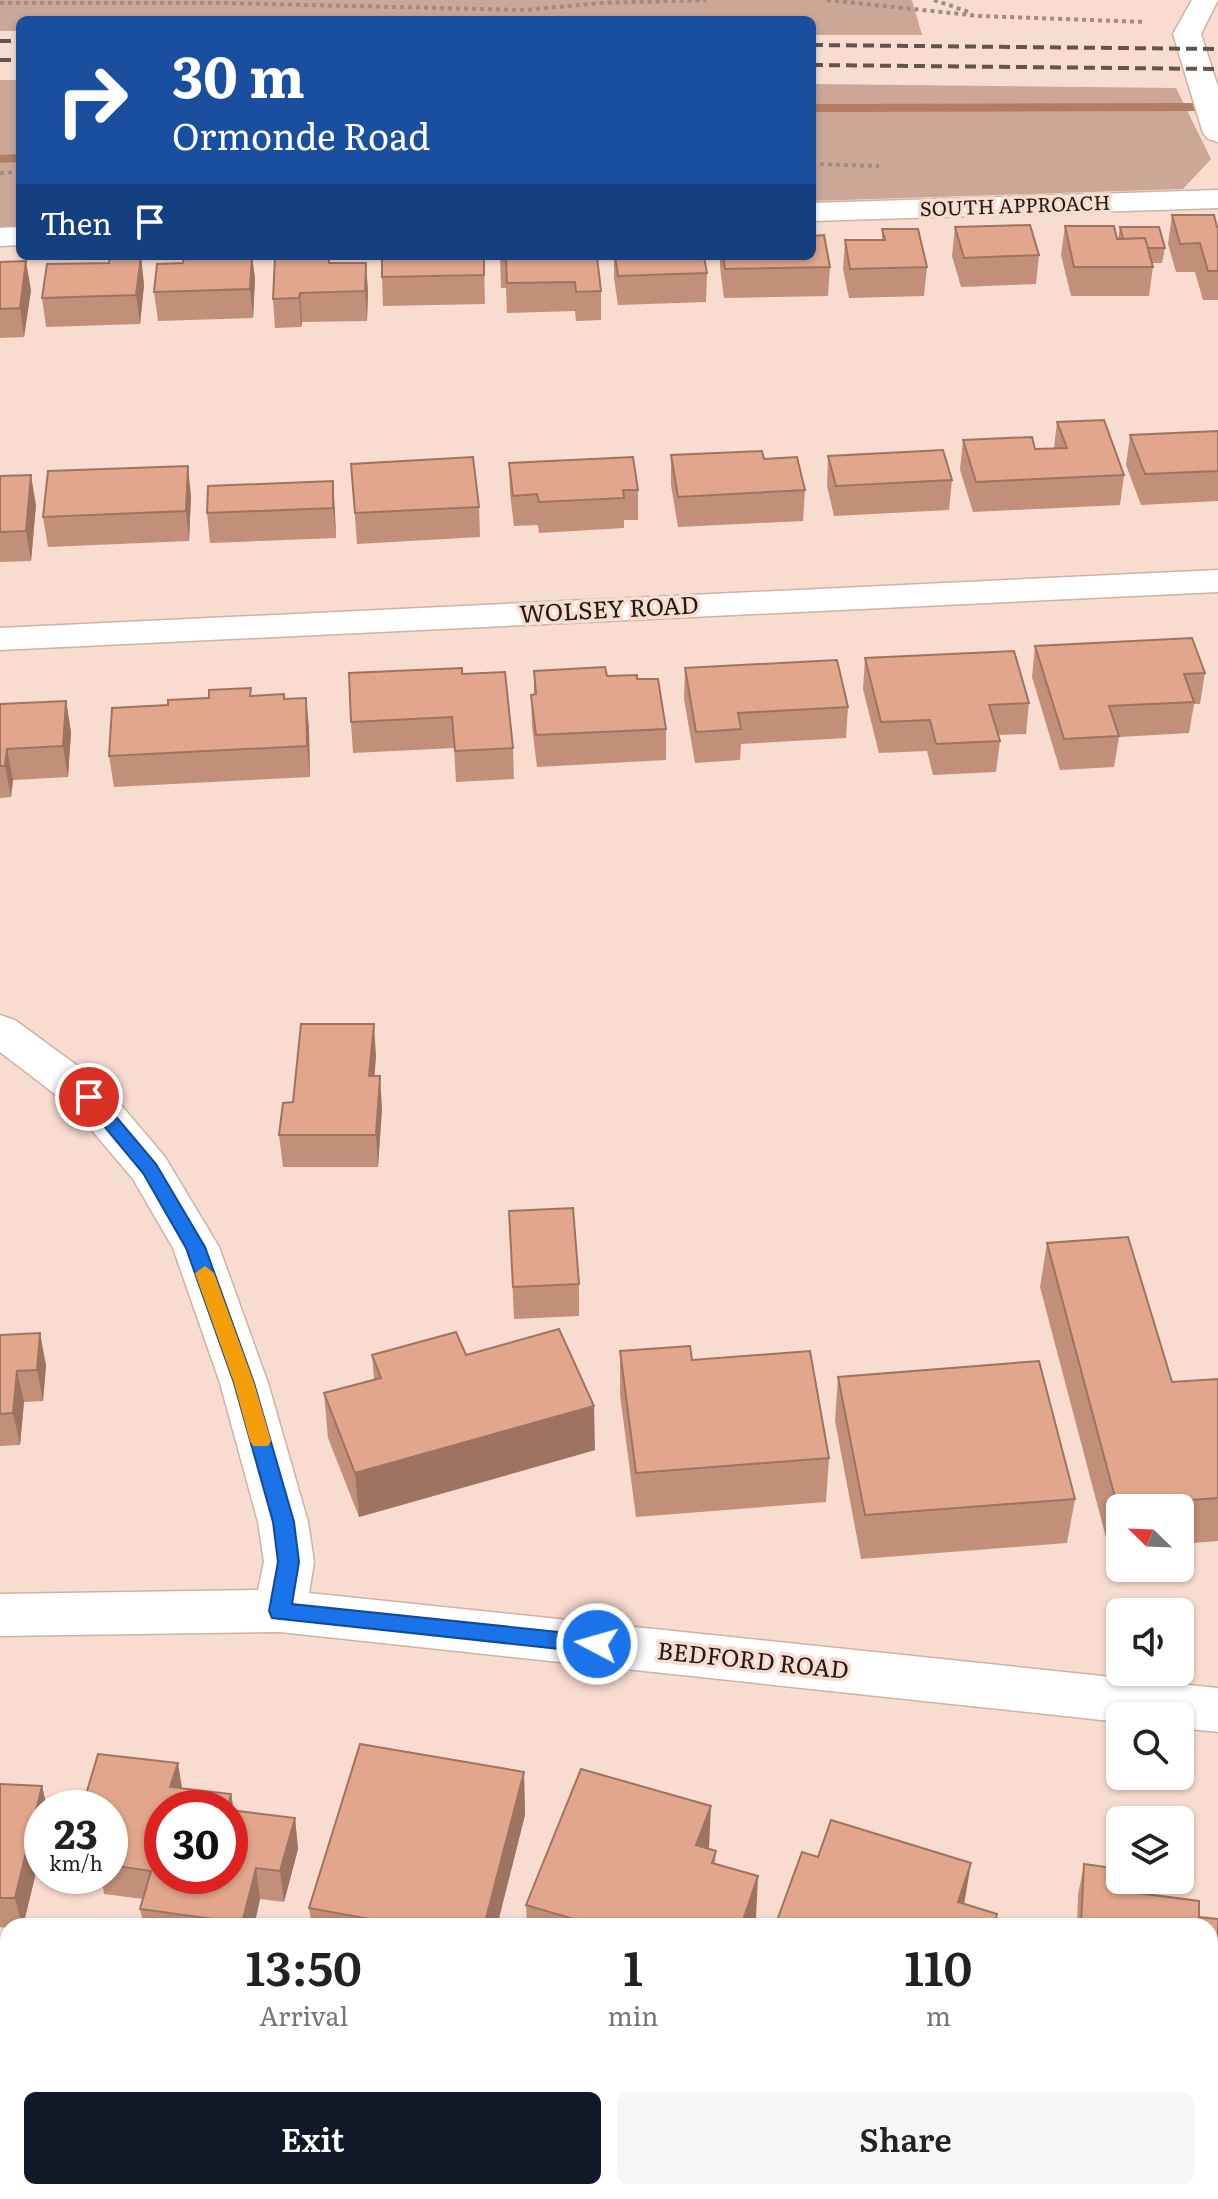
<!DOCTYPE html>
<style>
:root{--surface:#fff;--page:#f6f6f6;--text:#222;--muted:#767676;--accent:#111827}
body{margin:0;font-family:Literata,serif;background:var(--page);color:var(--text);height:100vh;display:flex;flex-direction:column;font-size:30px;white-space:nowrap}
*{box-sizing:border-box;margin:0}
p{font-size:26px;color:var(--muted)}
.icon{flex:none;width:44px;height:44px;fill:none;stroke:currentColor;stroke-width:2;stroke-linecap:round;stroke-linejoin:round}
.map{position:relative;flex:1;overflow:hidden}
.details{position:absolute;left:0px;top:1918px;width:1218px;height:282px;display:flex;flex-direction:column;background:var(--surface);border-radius:24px 24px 0 0;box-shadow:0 2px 6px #0004}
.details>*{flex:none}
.banner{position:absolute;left:16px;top:16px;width:800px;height:244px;border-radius:12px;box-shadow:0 2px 6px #0004;background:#1a4fa0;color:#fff;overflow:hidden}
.needle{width:52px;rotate:293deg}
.fabs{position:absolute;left:1106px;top:1494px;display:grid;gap:16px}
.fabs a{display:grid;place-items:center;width:88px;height:88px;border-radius:12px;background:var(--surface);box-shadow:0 2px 6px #0004;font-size:40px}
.speed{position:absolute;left:24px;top:1790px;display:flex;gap:16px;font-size:40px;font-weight:700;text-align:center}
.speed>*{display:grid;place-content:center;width:104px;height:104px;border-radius:50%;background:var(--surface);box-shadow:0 2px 6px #0004;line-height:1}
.speed small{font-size:20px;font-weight:400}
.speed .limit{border:12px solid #d22;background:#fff;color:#111}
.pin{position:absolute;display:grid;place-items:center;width:68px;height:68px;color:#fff;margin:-34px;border:4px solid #fff;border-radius:50%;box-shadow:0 2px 8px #0007}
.me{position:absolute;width:88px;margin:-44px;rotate:276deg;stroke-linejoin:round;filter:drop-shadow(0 0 6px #0008)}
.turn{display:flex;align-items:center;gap:28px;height:168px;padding:0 24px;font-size:36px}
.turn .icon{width:104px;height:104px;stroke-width:2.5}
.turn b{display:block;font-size:56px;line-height:68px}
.then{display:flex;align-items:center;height:76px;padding:0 24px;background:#0003;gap:16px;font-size:30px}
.eta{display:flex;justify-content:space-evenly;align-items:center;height:136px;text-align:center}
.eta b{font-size:48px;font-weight:600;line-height:56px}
.cta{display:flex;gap:16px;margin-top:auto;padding:16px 24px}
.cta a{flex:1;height:92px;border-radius:12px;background:var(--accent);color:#fff;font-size:32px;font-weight:600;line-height:92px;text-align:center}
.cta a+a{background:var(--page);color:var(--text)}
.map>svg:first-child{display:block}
.green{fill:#cda796}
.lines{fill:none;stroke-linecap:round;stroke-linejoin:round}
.stream{fill:#b47c63;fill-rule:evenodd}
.minor-casing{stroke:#cdb2a6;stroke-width:3}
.path{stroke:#a18b83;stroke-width:4;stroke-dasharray:4 4;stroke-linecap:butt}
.minor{fill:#fff;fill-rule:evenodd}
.rail{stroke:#63544d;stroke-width:4;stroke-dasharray:11 6;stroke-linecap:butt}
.wall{fill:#c28f78}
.shaded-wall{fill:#9e7461}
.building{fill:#e1a68b;stroke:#9e7461;stroke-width:2}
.route{fill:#1a73e8;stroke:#114b97;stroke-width:2}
.slow{fill:#f59e0b}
.labels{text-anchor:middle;stroke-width:7;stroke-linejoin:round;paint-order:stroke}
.far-street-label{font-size:20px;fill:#221814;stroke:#f9dcd0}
.street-label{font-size:24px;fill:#221814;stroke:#f9dcd0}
</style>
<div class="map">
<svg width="1218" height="2199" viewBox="0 0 1218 2199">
<rect width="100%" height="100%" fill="#f9dcd0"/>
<path class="green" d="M0,0H912L922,35H812V20H20V31H0Z
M0,80H20V226L0,227Z
M812,84L1176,88L1211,159L1183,189L812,201Z"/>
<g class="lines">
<path class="stream" d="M1218,103V111L812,112V104Z
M20,154V162L0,163V155Z"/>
<g class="minor-casing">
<path id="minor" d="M1192,0H1218L1201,34L1218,87V142L1208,139L1203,133L1173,34Z
M1218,190V208L812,221V203Z
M20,227V245L0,246V228Z
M1218,570V592L0,650V628Z
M0,1015L15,1020L105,1086L165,1157L219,1247L268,1383L308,1522L314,1562L309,1593L1218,1688V1732L1180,1728V1716H1120V1722L280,1632L0,1636V1594L258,1590L264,1562L258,1522L220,1383L173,1248L133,1179L73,1108L0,1052Z"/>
</g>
<path class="path" d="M827,0L980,16L1146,22
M934,0L972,13
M0,3H223L524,10L601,3L706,0
M812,164L879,166
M0,173L20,172"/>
<use href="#minor" class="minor"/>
<path class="rail" d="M0,41H20
M812,45L1218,49
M0,60H20
M812,65L1218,69"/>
</g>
<path class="wall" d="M1172,215L1218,227V300H1203L1195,272H1176L1168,244Z
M1065,226L1118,239L1120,227L1165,248L1162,263H1152L1153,267L1149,296H1071L1061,255Z
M955,227L1039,255L1036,284L961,287L952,256Z
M882,229L927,267L924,296L849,298L843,269L845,240H882Z
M141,256L144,285L140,324L46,327L42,298Z
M184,256H252L255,279L253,318L158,321L154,292L183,263Z
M484,256L485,304L383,306L382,277Z
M500,256L539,258L601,291V320L576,321L575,311L507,313L506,288H501Z
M614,256H704L707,273L706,302L618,305L614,278Z
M720,256H812L830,267L828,296L724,298L720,267Z
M0,262L31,290L24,337L0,338Z
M331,263H366L368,292L367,321L302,322L301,327L275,328L273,299Z
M1057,422L1124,475L1120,505L973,512L960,470L963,440L1035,449L1054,448Z
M1218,431V501L1141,505L1126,465L1130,435Z
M671,455L805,490L803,521L678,527L671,485Z
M828,456L952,480L949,510L834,516L827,486Z
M509,463L638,490V520H624V528L539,533L538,525L514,526L510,493Z
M351,464L479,507L480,537L357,544Z
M0,476L36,505L31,561L0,562Z
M333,481L336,538L210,543L207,513Z
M191,496L189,541L48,547L43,517Z
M1035,646L1205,673L1200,704H1194L1189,733L1119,737L1114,767L1060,770L1032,677Z
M865,658L1029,703L1026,734L998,735L1000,741L996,772L933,775L927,751L879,753L863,689Z
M685,668L848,707L846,738L741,744L740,760L695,763L684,699Z
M534,671L637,679L666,729V760L537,767L532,726L531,695L534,694Z
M462,674L513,748L514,779L456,782L454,748L353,753L351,722Z
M251,688V696L284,699L306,698L309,729L310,777L114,787L109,756L168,705Z
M66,701L71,732L68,777L13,780L11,797L0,798V704Z
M376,1056L374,1076L382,1108L378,1167H283L279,1135L293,1102Z
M509,1211L579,1284V1316L514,1319Z
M1047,1243L1172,1382L1218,1379V1541L1180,1544V1508H1120V1549H1109L1040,1287Z
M0,1335L46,1365L43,1401L24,1402L20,1445L0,1446Z
M620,1351L692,1360L829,1458L826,1502L636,1517L620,1395Z
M372,1355H466L595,1450L359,1517L328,1438L324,1393L374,1379Z
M838,1377L1075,1499L1067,1543L861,1559L835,1421Z
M524,1772L525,1815L497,1926H312L309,1908Z
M0,1784L42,1786L47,1808H42V1848L23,1926H8V1928L0,1927Z
M182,1788L231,1794L234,1811L295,1818L298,1849L284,1902L260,1899L254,1926H144L140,1909L143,1899L104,1894L101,1876H110V1808Z
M709,1849L716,1851L715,1864L756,1918L753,1926H527L526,1905Z
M1084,1864L1138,1893L1199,1917L1218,1919V2025L1210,2024V1926H1077L1078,1895Z"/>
<path class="shaded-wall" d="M141,256L144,285L140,324L136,295Z
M252,256L255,279L253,318L250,289Z
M26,261L31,290L24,337L20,308Z
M366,263L368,292L367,321L365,291Z
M300,293L302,322L301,327L299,298Z
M188,466L191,496L189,541L186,511Z
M31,475L36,505L31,561L26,531Z
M333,481L335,511L336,538L333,508Z
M306,698L309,729L310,777L307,746Z
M66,701L71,732L68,777L63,746Z
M7,749L13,780L11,797L5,766Z
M374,1024L376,1056L372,1108L369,1076Z
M380,1076L382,1108L378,1167L376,1135Z
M40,1333L46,1365L43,1401L37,1370Z
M17,1371L24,1402L20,1445L13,1413Z
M594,1406L595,1450L359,1517L355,1473Z
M178,1763L183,1794L170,1787Z
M524,1772L525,1815L497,1926H484Z
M42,1786L47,1808H42V1848L23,1926H22L15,1898Z
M231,1794L236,1825L230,1827V1808H228Z
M711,1806L709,1848L696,1845Z
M295,1818L298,1849L284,1902L280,1871Z
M971,1863L964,1905L958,1902Z
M256,1868L260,1899L254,1926H243L242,1923Z
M758,1876L756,1918L753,1926H741Z"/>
<path class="building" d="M1172,215H1214L1217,227H1218V271H1208L1200,243L1180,244Z
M1030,225L1039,255L964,258L955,227Z
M1065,226H1114L1117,239L1145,238L1153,267H1074Z
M1120,227H1159L1165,248H1148L1145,238L1123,239Z
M882,229H918L927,267L850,269L845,240H885Z
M824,235L830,267L725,269L723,256H812V236Z
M110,256H141L136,295L42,298L47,264L109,263Z
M184,256H252L250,289L154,292L157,264L183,263Z
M275,256H329V263H366L365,291L300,293L299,298L273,299Z
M382,256H484V275L382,277Z
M500,256H539V258L597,257L601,291L576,292L575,282L507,283L506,259H500Z
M615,256H704L707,273L618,276Z
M26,261L20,308L0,309V262Z
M1104,420L1124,475L976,482L963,440L1032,437L1035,449L1067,448L1057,422Z
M1218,431V471L1145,474L1130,435Z
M943,450L952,480L836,486L828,456Z
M762,451L764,459L797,457L805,490L678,497L671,455Z
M473,457L479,507L355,513L351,464Z
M633,457L638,490H623L624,498L539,502L537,494L513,496L509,463Z
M188,466L186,511L43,517L48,471Z
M31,475L26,531L0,532V476Z
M333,481V508L207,513L208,486Z
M1192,638L1205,673L1184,674L1194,702L1109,706L1119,736L1064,739L1035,646Z
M1014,651L1029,703L989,705L1000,741L936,744L930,720L881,722L865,658Z
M837,660L848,707L738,713L741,729L696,732L685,668Z
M605,667L607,676L637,675V679H658L666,729L536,735L531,695L536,694L534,671Z
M462,668V674L505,672L513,748L455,751L452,717L351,722L349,673Z
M251,688L250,696L284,694V699L306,698L307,746L109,756L112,708L168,705V700L209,698V690Z
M66,701L63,746L7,749L5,766H0V704Z
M301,1024H374L369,1076H380L376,1135H279L283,1103L293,1102Z
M573,1208L579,1284L513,1287L509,1211Z
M1128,1237L1172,1382L1218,1379V1498L1117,1505L1047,1243Z
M559,1329L594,1406L355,1473L324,1393L381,1378L372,1355L456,1332L466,1355Z
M40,1333L37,1370L17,1371L13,1413L0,1414V1335Z
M690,1346L692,1360L810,1351L829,1458L636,1473L620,1351Z
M1039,1361L1075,1499L865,1515L838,1377Z
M360,1744L524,1772L484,1926H408L309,1908Z
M98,1754L178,1763L170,1787L231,1794L228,1808H162V1876H230V1810L295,1818L280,1871L256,1868L242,1923L140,1909L151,1871L110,1865V1808H82Z
M581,1769L711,1806L696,1845L716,1851L712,1863L758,1876L741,1926H597L526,1905Z
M0,1784L42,1786L15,1898H0Z
M831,1820L971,1863L958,1902L997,1914L994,1926H775L802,1852L818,1857Z
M1084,1864L1120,1869V1880H1138V1893L1199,1901V1917L1218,1919V1994L1210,1993V1926H1081Z"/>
<path class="route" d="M89,1091L96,1093L156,1164L205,1247L254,1383L294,1522L299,1562L292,1604L597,1636L605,1638L608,1644L605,1651L597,1653L272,1618L269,1611L278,1562L273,1522L234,1383L186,1248L143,1173L83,1101L80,1097Z"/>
<path class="slow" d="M205,1266L214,1273L254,1383L271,1441L268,1446H253L250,1441L234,1383L195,1273Z"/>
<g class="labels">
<g class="far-street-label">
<text transform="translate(1015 206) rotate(-2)" y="7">SOUTH APPROACH</text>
</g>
<g class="street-label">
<text transform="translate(609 610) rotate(-3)" y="8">WOLSEY ROAD</text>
<text transform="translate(753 1661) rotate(6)" y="8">BEDFORD ROAD</text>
</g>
</g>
</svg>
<div class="fabs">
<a><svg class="needle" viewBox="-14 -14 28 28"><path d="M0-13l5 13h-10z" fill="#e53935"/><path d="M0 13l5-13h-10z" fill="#767676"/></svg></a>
<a><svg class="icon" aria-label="sound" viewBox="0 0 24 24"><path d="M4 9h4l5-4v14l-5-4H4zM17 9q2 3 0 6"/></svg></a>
<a><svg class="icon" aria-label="search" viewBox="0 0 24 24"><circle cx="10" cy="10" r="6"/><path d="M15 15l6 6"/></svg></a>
<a><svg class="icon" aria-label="layers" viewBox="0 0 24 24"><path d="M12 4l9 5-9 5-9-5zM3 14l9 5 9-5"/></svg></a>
</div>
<div class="speed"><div>23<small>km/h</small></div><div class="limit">30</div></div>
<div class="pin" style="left:89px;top:1097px;background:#d93025"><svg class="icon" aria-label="arrive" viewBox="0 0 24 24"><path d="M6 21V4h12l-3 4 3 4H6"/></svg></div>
<svg class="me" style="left:597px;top:1644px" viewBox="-20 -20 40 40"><circle r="17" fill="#1a73e8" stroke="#fff" stroke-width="3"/><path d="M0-11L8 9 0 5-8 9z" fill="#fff"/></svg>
<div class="banner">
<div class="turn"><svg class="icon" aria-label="right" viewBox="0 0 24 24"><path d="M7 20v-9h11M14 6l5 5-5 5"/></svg><div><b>30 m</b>Ormonde Road</div></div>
<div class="then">Then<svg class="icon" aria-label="arrive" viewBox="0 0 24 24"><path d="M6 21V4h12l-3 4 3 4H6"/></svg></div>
</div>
<section class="details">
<div class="eta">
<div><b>13:50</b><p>Arrival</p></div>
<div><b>1</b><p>min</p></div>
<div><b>110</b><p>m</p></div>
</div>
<div class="cta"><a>Exit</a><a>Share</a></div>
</section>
</div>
